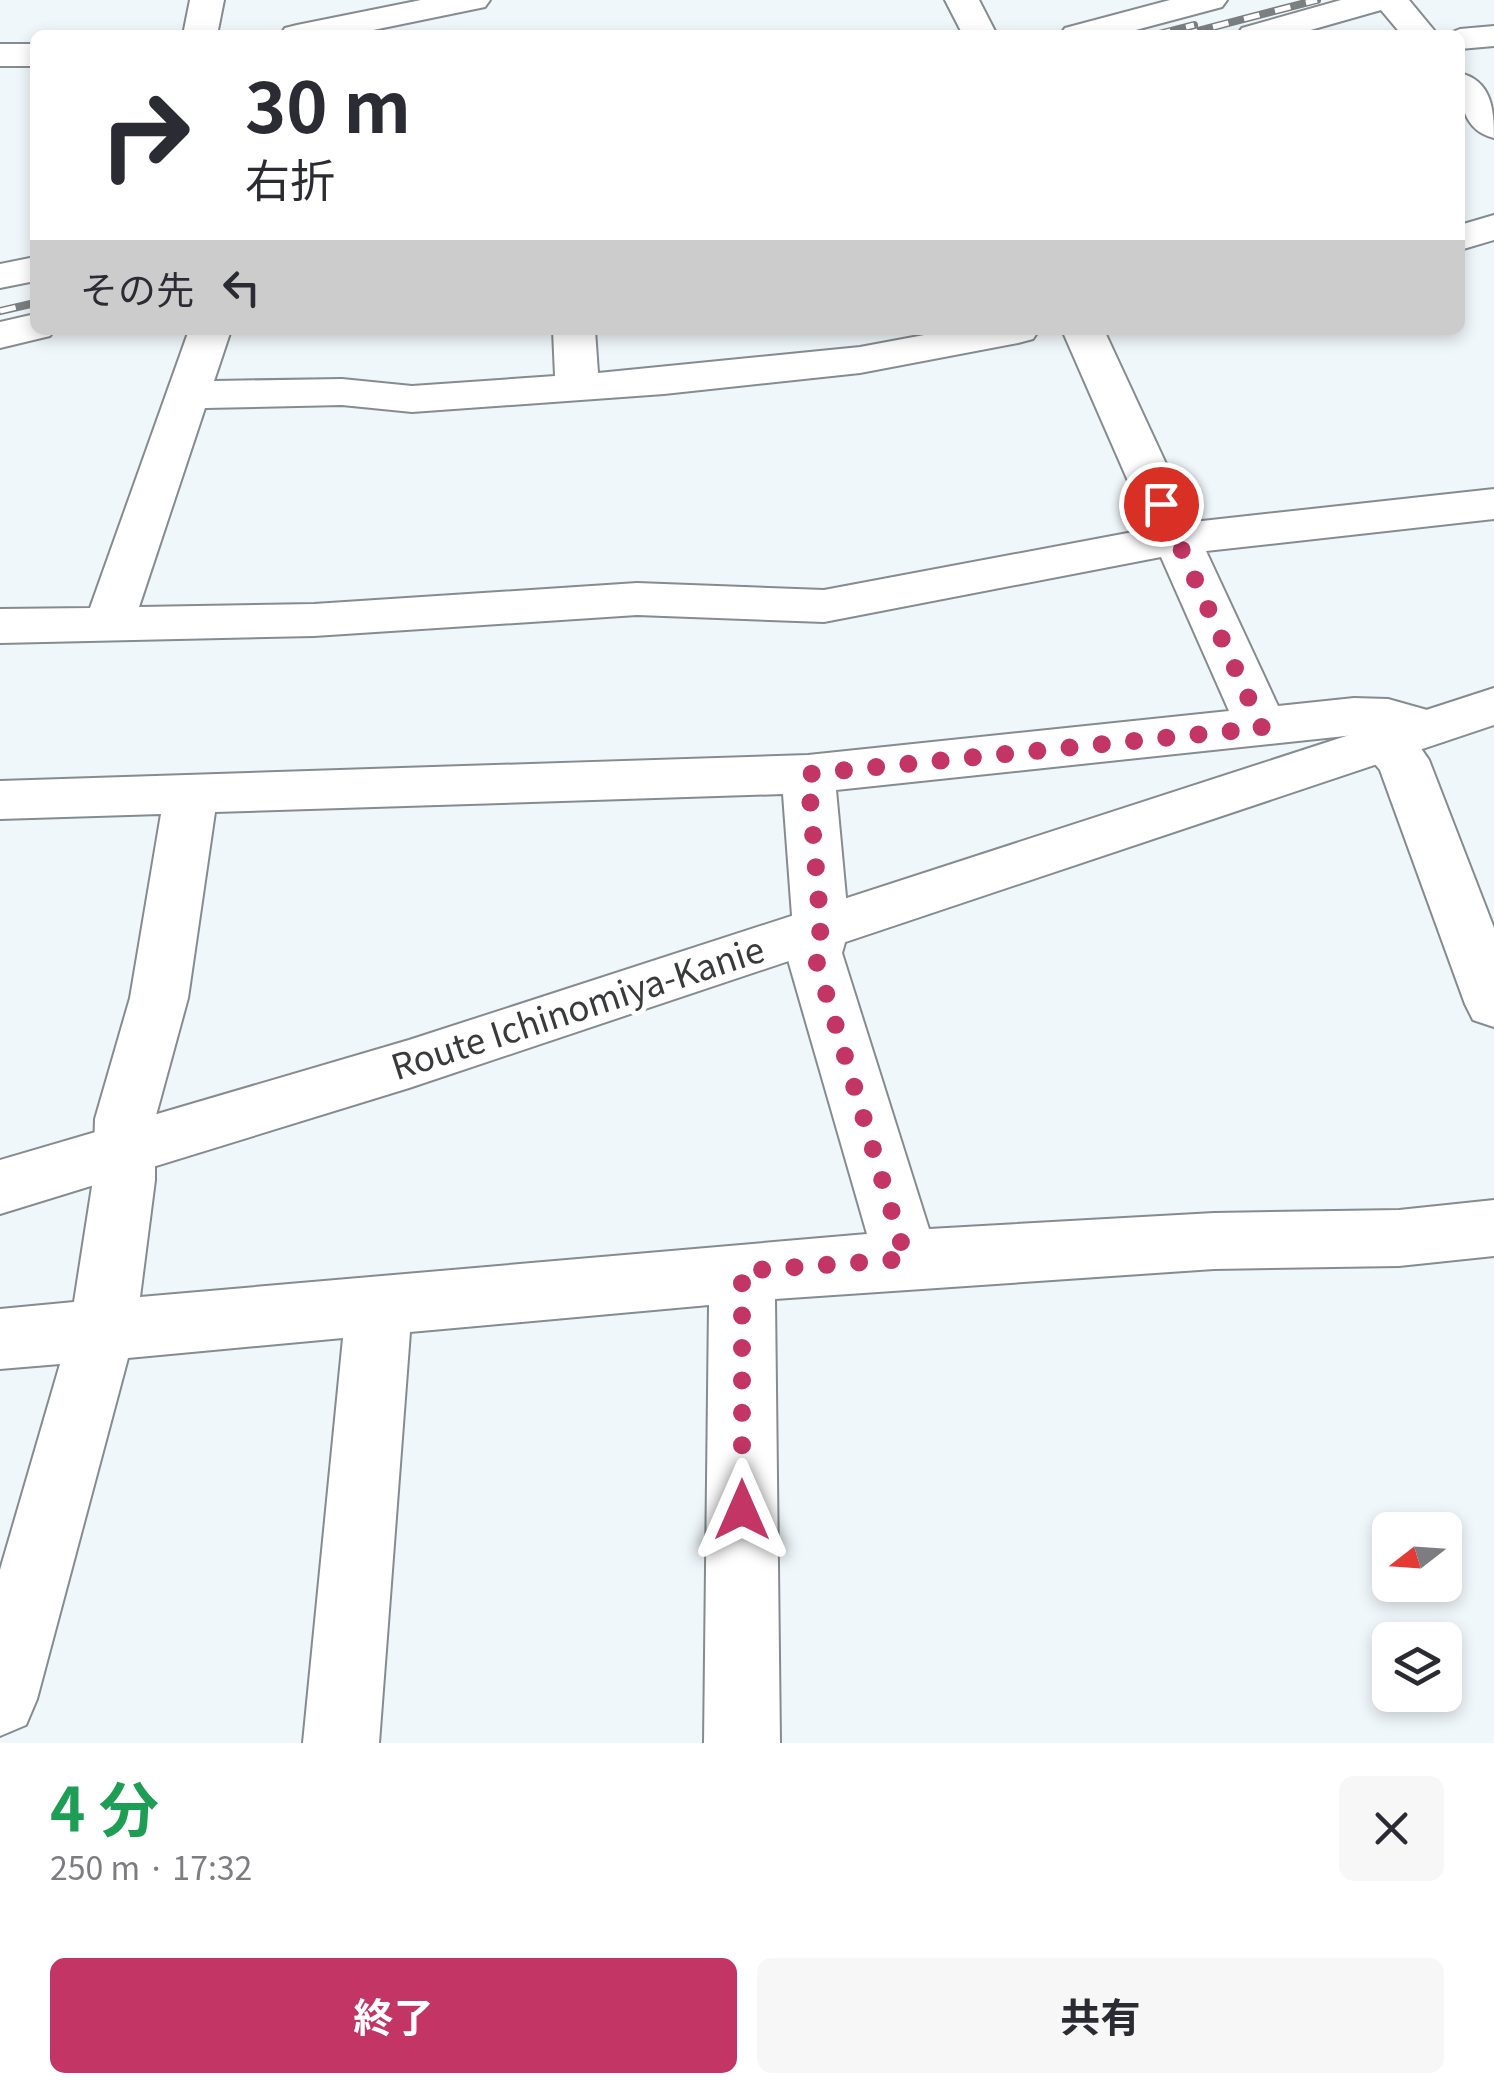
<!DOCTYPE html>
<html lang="ja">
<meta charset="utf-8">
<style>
:root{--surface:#fff;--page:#f7f7f7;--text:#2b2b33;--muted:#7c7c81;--accent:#c23565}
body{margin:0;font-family:Georgia,"Noto Sans JP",serif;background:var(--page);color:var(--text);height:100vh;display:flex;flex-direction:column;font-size:38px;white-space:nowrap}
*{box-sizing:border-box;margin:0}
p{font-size:32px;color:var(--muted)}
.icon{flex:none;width:55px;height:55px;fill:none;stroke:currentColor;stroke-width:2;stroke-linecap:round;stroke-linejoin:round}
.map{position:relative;height:1743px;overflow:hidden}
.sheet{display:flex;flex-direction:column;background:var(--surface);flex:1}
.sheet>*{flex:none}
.top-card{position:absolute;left:30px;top:30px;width:1435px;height:305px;border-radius:15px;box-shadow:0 5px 15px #0003;background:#fff;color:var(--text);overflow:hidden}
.needle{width:65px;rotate:253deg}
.tools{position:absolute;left:1372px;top:1512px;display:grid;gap:20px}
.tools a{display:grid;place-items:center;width:90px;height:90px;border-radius:15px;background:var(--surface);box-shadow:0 5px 15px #0003;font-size:50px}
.pin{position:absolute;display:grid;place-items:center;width:85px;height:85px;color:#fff;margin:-42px;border:5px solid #fff;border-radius:50%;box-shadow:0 2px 10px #0007}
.me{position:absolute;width:110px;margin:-55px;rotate:0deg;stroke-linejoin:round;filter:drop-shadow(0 0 8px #0008)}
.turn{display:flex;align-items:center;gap:35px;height:210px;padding:0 50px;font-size:45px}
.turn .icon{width:130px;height:130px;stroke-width:2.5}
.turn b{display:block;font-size:70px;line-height:85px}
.then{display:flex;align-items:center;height:95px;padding:0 50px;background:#0003;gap:20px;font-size:38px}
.round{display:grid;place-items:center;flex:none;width:105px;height:105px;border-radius:15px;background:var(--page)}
.headline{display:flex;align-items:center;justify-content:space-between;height:170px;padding:0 50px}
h1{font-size:60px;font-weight:700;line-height:75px;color:#1e9e55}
.cta{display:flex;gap:20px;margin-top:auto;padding:20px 50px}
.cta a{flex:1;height:115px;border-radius:15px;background:var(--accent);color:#fff;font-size:40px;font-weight:700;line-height:115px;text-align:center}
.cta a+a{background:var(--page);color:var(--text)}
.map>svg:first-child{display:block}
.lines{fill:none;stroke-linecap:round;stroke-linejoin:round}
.minor-casing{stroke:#858b8e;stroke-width:4}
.primary-casing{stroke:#858b8e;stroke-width:4}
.minor{fill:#fff;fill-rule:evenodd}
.primary{fill:#fff;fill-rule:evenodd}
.rail-casing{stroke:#7b7f80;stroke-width:8}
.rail{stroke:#fff;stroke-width:5;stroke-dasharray:16;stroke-linecap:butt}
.route{stroke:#c23565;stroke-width:18;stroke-dasharray:0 32.4}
.labels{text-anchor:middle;stroke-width:10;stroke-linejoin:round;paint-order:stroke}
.street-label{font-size:35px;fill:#383a3b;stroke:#fff}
</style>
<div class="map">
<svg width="1494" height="1743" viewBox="0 0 1494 1743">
<rect width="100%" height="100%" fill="#f0f7fa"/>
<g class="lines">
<g class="minor-casing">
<path id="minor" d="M190,0H224L217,35H183Z
M421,0H490L485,7L349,35H280L285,28L297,25Z
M945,0H979L997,35H963Z
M1170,0H1227L1222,7L1117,35H1060L1065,28Z
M1341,0H1409L1438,35H1402L1381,10L1293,35H1237L1242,28Z
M1494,26V46L1460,49V35H1445L1460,29Z
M0,44H35V66H0Z
M1460,73C1492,81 1494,110 1494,138C1462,130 1460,101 1460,73Z
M1494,215V240L1460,250V225Z
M35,257V281L0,288V264Z
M35,314V330H54L50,336L0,348V322Z
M189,330H231L214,381L342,379L412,386L555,376L553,330H595L598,373L860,347L951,330H1039L1033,339L1018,343L860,373L664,394L412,412L342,405L205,408L139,607L314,604L637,583L824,590L1149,529L1062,330H1104L1193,522L1494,489V519L1206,551L1278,706L1354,698L1388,699L1445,715L1453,728L1445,741L1427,746L1418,744L1429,760L1494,928V1027L1473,1020L1465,1004L1380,770L1358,744L1364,734L836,790L849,929L842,953L929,1229L1214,1213L1399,1210L1494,1200V1256L1399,1266L1214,1269L775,1299L780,1743H704L709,1305L410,1332L379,1743H303L343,1338L128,1358L37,1699L26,1725L0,1736V1570L60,1364L0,1369V1309L74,1302L93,1180L95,1119L130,998L161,814L0,819V781L808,755L1229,711L1161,557L824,622L637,615L314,636L0,643V609L90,608ZM783,794L793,929L786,953L867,1234L140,1297L155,1180V1119L188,998L215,812Z"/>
</g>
<g class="primary-casing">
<path id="primary" d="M1494,688V725L409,1088L0,1214V1160L409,1040Z"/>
</g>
<use href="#minor" class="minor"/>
<use href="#primary" class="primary"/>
<g class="rail-casing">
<path id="rail" d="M1155,35L1194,25
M1182,35L1317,0
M0,311L35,303"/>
</g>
<use href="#rail" class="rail"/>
</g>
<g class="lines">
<path class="route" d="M742,1510V1271L906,1259L814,953L821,929L808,774L1262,728L1161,504"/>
</g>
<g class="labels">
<g class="street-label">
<text transform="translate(578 1009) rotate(-18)" y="12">Route Ichinomiya-Kanie</text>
</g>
</g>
</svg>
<div class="tools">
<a><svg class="needle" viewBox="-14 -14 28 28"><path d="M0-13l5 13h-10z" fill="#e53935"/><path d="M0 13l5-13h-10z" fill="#7c7c81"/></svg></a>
<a><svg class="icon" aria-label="layers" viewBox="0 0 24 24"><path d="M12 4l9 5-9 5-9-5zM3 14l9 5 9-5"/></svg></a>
</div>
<div class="pin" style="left:1161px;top:504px;background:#d93025"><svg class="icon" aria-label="arrive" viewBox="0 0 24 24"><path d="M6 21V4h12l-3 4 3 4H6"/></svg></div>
<svg class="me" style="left:742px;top:1510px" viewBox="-20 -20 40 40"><path d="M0-17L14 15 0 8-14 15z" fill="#c23565" stroke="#fff" stroke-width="4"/></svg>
<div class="top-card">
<div class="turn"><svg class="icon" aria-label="right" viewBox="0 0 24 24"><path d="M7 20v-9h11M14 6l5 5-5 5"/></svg><div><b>30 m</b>右折</div></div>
<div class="then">その先<svg class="icon" aria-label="left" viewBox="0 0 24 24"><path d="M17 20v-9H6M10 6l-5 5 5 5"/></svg></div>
</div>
</div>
<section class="sheet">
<div class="headline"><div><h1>4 分</h1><p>250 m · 17:32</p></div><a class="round"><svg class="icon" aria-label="close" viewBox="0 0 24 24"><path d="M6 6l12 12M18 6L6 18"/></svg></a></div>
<div class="cta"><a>終了</a><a>共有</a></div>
</section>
